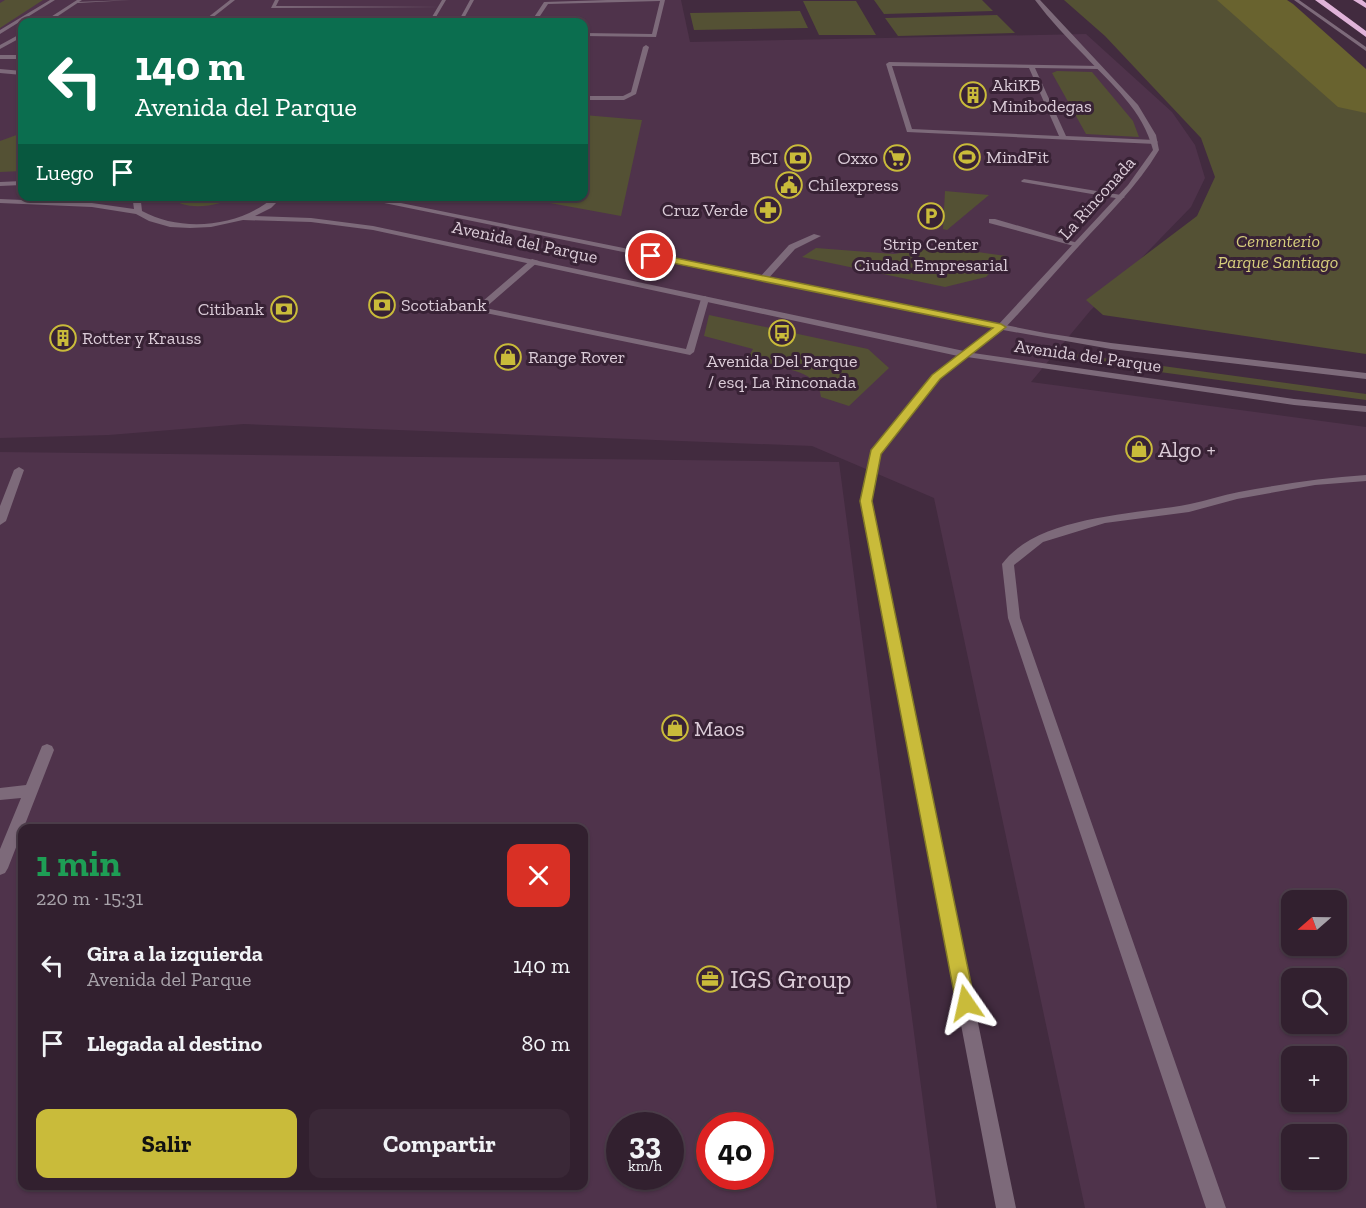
<!DOCTYPE html>
<html lang="es">
<meta charset="utf-8">
<style>
:root{--surface:#32202f;--page:#3a2837;--text:#f1f3f6;--muted:#a8a3aa;--line:#4d3e4b;--accent:#c9bb3a}
body{margin:0;font-family:"Zilla Slab",serif;background:var(--page);color:var(--text);height:100vh;display:flex;flex-direction:column;font-size:22px;white-space:nowrap}
*{box-sizing:border-box;margin:0}
p{font-size:20px;color:var(--muted)}
.icon{flex:none;width:33px;height:33px;fill:none;stroke:currentColor;stroke-width:2;stroke-linecap:round;stroke-linejoin:round}
.map{position:relative;flex:1;overflow:hidden}
.side{position:absolute;left:18px;top:824px;width:570px;height:366px;display:flex;flex-direction:column;background:var(--surface);border-radius:12px;box-shadow:0 2px 4px #0004,0 0 0 2px var(--line)}
.side>*{flex:none}
.banner{position:absolute;left:18px;top:18px;width:570px;height:183px;border-radius:12px;box-shadow:0 2px 4px #0004,0 0 0 2px var(--line);background:#0b6e4f;color:#fff;overflow:hidden}
.needle{width:39px;rotate:250deg}
.fabs{position:absolute;left:1281px;top:890px;display:grid;gap:12px}
.fabs a{display:grid;place-items:center;width:66px;height:66px;border-radius:12px;background:var(--surface);box-shadow:0 2px 4px #0004,0 0 0 2px var(--line);font-size:30px}
.speed{position:absolute;left:606px;top:1112px;display:flex;gap:12px;font-size:30px;font-weight:700;text-align:center}
.speed>*{display:grid;place-content:center;width:78px;height:78px;border-radius:50%;background:var(--surface);box-shadow:0 2px 4px #0004,0 0 0 2px var(--line);line-height:1}
.speed small{font-size:15px;font-weight:400}
.speed .limit{border:9px solid #d22;background:#fff;color:#111}
.pin{position:absolute;display:grid;place-items:center;width:51px;height:51px;color:#fff;margin:-26px;border:3px solid #fff;border-radius:50%;box-shadow:0 2px 6px #0007}
.me{position:absolute;width:66px;margin:-33px;rotate:349deg;stroke-linejoin:round;filter:drop-shadow(0 0 4px #0008)}
.turn{display:flex;align-items:center;gap:21px;height:126px;padding:0 18px;font-size:27px}
.turn .icon{width:78px;height:78px;stroke-width:2.5}
.turn b{display:block;font-size:42px;line-height:51px}
.then{display:flex;align-items:center;height:57px;padding:0 18px;background:#0003;gap:12px;font-size:22px}
.round{display:grid;place-items:center;flex:none;width:63px;height:63px;border-radius:12px;background:var(--page)}
.headline{display:flex;align-items:center;justify-content:space-between;height:102px;padding:0 18px}
h1{font-size:36px;font-weight:700;line-height:45px;color:#1e9e55}
.cta{display:flex;gap:12px;margin-top:auto;padding:12px 18px}
.cta a{flex:1;height:69px;border-radius:12px;background:var(--accent);color:#111;font-size:24px;font-weight:700;line-height:69px;text-align:center}
.cta a+a{background:var(--page);color:var(--text)}
ul{padding:0;list-style:none}
li{display:flex;align-items:center;gap:18px;height:78px;padding:0 18px}
li div{flex:1}
li b{display:block;font-size:22px}
li em{font-style:normal}
.map>svg:first-child{display:block}
.built{fill:#4f334b;fill-rule:evenodd}
.green{fill:#545134}
.forest{fill:#69632f}
.lines{fill:none;stroke-linecap:round;stroke-linejoin:round}
.service{fill:#7d6a7a;fill-rule:evenodd}
.minor{fill:#7d6a7a;fill-rule:evenodd}
.tertiary{fill:#7d6a7a;fill-rule:evenodd}
.motorway{fill:#e0b3d9;fill-rule:evenodd}
.route{fill:#c9bb3a;stroke:#837a26;stroke-width:1.5}
.labels{text-anchor:middle;stroke-width:6;stroke-linejoin:round;paint-order:stroke}
.far-poi-label{font-size:18px;fill:#dbccd8;stroke:#382235;text-anchor:start}
.far-street-label{font-size:18px;fill:#dbccd8;stroke:#382235}
.far-park-label{font-size:18px;font-style:italic;fill:#d6cd7c;stroke:#382235}
.poi-label{font-size:22px;fill:#dbccd8;stroke:#382235;text-anchor:start}
.near-poi-label{font-size:27px;fill:#dbccd8;stroke:#382235;text-anchor:start}
</style>
<div class="map">
<svg width="1366" height="1208" viewBox="0 0 1366 1208">
<rect width="100%" height="100%" fill="#422b3f"/>
<path class="built" d="M0,0H681L690,42L1086,34L1172,112L1195,145L1205,178L1191,207L1090,311L1031,382L1366,427V1208H1085L934,498L812,446L244,424L109,435L0,438ZM22,22H584V196H22ZM1292,900H1336V945H1292ZM1292,978H1336V1023H1292ZM1292,1056H1336V1101H1292ZM1292,1134H1336V1179H1292Z
M0,452L839,462L937,1208H0ZM22,828H584V1185H22ZM620,1125H670V1176H620ZM710,1125H760V1176H710Z"/>
<path class="green" d="M5,0H43L0,28V3Z
M874,0H982L993,11L884,14Z
M1064,0H1267L1366,103V354L1103,315L1086,300L1197,216L1215,177L1201,138L1105,36Z
M803,1H856L876,35H819Z
M800,11L808,28L694,30L690,13Z
M997,15L1015,33L898,36L885,18Z
M1057,71L1092,72L1133,121L1139,137L1086,134L1052,73Z
M584,115L642,120L621,216L517,197L584,196Z
M22,133V171L0,172V141Z
M945,191L989,195L947,230L943,229Z
M171,197V196L238,197C220,205 186,213 171,197Z
M942,247L1006,256L986,277L945,287L802,257L816,248L894,254Z
M709,315L868,349L889,368L849,406L821,397C818,364 768,369 746,361L753,349L704,336Z
M1046,350L1366,394V400L1042,356Z"/>
<path class="forest" d="M1217,0H1287L1293,4L1366,69V113L1338,107Z"/>
<g class="lines">
<path class="service" d="M131,0L78,3L76,2Z
M230,0H235L207,22H202Z
M275,0H279L276,6L443,7L271,8Z
M607,0H665L656,37L584,36V33L652,34L660,1L548,4L536,22H531L544,2Z
M260,19L431,20L434,22H255Z
M646,45L649,47L636,94L624,100H584V96H623L631,92L643,47Z
M0,55H22V59H0Z
M889,62L1101,66L1099,69L1035,68L1066,136L1155,140L1158,142L1155,144L907,132L886,64ZM892,66L1029,68L1059,136L912,129Z
M0,69L22,71V75L0,73Z
M1024,179L1121,195L1125,197L1121,199L1022,182L1021,181Z
M989,219H995L1081,244L1074,246L989,223Z
M814,234L821,236L795,249L766,281H760V277L789,245Z
M532,259L539,261L485,308L686,349L701,299L705,296L709,299L694,352L690,355L476,311V307Z
M1366,475V481L1315,485L1237,499L1189,512L1105,523L1043,542L1014,565L1020,618L1226,1208H1206L1008,618L1002,564C1038,515 1135,515 1190,504C1206,501 1222,495 1239,492C1281,484 1323,478 1366,475Z
M47,744L52,746L54,750L8,868L5,873L0,875V849L21,798L0,800V788L26,785L42,746Z"/>
<path class="minor" d="M50,0H55L0,34V30Z
M77,0H82L49,22H43Z
M442,0H446L433,22H429Z
M470,0H474L462,22H458Z
M1035,0H1040L1138,105L1156,135L1159,150C1137,187 1107,215 1079,246C1054,273 1030,302 1004,329L1001,330L997,327L998,325L1128,185L1153,150C1143,110 1112,85 1085,56C1067,38 1050,20 1035,0Z
M22,33V37L0,49V45Z
M19,467L24,470L6,521L0,525V506L14,470Z"/>
<path class="tertiary" d="M1294,0H1299L1366,47V51Z
M22,181V185L0,186V182Z
M136,196H143L141,202L142,211C182,233 241,227 275,196H283L271,208L255,216L311,218L373,226L964,351L994,328L350,196H366L1045,333L1111,343L1366,373V379L1111,349L1003,330L973,353L1294,399L1366,406V412L1294,405L967,357L939,379L880,453L871,501L1016,1208H996L861,501L871,451L933,375L958,356L373,230L311,222L243,220L211,227L190,228L170,227L149,221L136,214L92,207L0,203V199L92,203L134,209L133,202Z"/>
<path class="motorway" d="M1315,0H1324L1366,31V37Z
M1353,0H1362L1366,3V8Z"/>
</g>
<path class="route" d="M651,253L1001,324L1006,327L940,379L881,454L872,501L975,1003L972,1009L966,1012L959,1009L956,1003L860,501L871,450L932,375L993,328L648,258V254Z"/>
<defs>
<g id="building-ring" transform="scale(1.35)"><circle r="9.5" fill="#382235" stroke="#c9bb3a" stroke-width="1.5"/><path d="M-4-6H4V6H1V3H-1V6H-4ZM-2.5-4.3h1.7v1.8h-1.7ZM.8-4.3h1.7v1.8H.8ZM-2.5-1h1.7V.8h-1.7ZM.8-1h1.7V.8H.8Z" fill="#c9bb3a"/></g>
<g id="stadium-ring" transform="scale(1.35)"><circle r="9.5" fill="#382235" stroke="#c9bb3a" stroke-width="1.5"/><path d="M0-5a6.5 5 0 1 0 0 10a6.5 5 0 1 0 0-10ZM-3.5-1.8h7v3.6h-7Z" fill="#c9bb3a"/></g>
<g id="bank-ring" transform="scale(1.35)"><circle r="9.5" fill="#382235" stroke="#c9bb3a" stroke-width="1.5"/><path d="M-6-4H6V4H-6ZM0-2.3a2.3 2.3 0 1 0 0 4.6a2.3 2.3 0 1 0 0-4.6Z" fill="#c9bb3a"/></g>
<g id="supermarket-ring" transform="scale(1.35)"><circle r="9.5" fill="#382235" stroke="#c9bb3a" stroke-width="1.5"/><path d="M-6-5.5h2.5l.6 2H6L4.5 2H-2.5L-4.4-4H-6ZM-1.5 3.2a1.3 1.3 0 1 0 .1 0ZM3 3.2a1.3 1.3 0 1 0 .1 0Z" fill="#c9bb3a"/></g>
<g id="civic-ring" transform="scale(1.35)"><circle r="9.5" fill="#382235" stroke="#c9bb3a" stroke-width="1.5"/><path d="M-.6-6.5H3V-4.5H.6V-3L4-1V1h2V6H-6V1h2V-1L-.6-3ZM-1.2 2.5V6h2.4V2.5Z" fill="#c9bb3a"/></g>
<g id="pharmacy-ring" transform="scale(1.35)"><circle r="9.5" fill="#382235" stroke="#c9bb3a" stroke-width="1.5"/><path d="M-2-6h4v4h4v4h-4v4h-4v-4h-4v-4h4Z" fill="#c9bb3a"/></g>
<g id="parking-ring" transform="scale(1.35)"><circle r="9.5" fill="#382235" stroke="#c9bb3a" stroke-width="1.5"/><path d="M-3.5-5.5H1a3.5 3.5 0 0 1 0 7H-1V5.5H-3.5ZM-1-3.4V-.6H.8a1.4 1.4 0 0 0 0-2.8Z" fill="#c9bb3a"/></g>
<g id="bus-ring" transform="scale(1.35)"><circle r="9.5" fill="#382235" stroke="#c9bb3a" stroke-width="1.5"/><path d="M-5-6H5V4H4V6H2V4H-2V6H-4V4H-5ZM-3.5-4V0h7V-4ZM-3.5 1.2v1.5H-2V1.2ZM2 1.2v1.5H3.5V1.2Z" fill="#c9bb3a"/></g>
<g id="shop-ring" transform="scale(1.35)"><circle r="9.5" fill="#382235" stroke="#c9bb3a" stroke-width="1.5"/><path d="M-5-2.5h2.3a2.7 3.5 0 0 1 5.4 0H5L5.5 6h-11ZM-1.5-2.5h3a1.5 2.3 0 0 0-3 0Z" fill="#c9bb3a"/></g>
<g id="office-ring" transform="scale(1.35)"><circle r="9.5" fill="#382235" stroke="#c9bb3a" stroke-width="1.5"/><path d="M-6-3h4V-5.5h4V-3h4V5H-6ZM-1-4.5V-3h2v-1.5ZM-6 0V1H6V0Z" fill="#c9bb3a"/></g>
</defs>
<g fill-rule="evenodd">
<use href="#building-ring" x="973" y="95"/>
<use href="#stadium-ring" x="967" y="157"/>
<use href="#bank-ring" x="798" y="158"/>
<use href="#supermarket-ring" x="897" y="158"/>
<use href="#civic-ring" x="789" y="185"/>
<use href="#pharmacy-ring" x="768" y="210"/>
<use href="#parking-ring" x="931" y="216"/>
<use href="#bank-ring" x="382" y="305"/>
<use href="#bank-ring" x="284" y="309"/>
<use href="#bus-ring" x="782" y="333"/>
<use href="#building-ring" x="63" y="338"/>
<use href="#shop-ring" x="508" y="357"/>
<use href="#shop-ring" x="1139" y="449"/>
<use href="#shop-ring" x="675" y="728"/>
<use href="#office-ring" x="710" y="979"/>
</g>
<g class="labels">
<g class="far-poi-label">
<text x="992" y="91">AkiKB<tspan x="992" dy="21">Minibodegas</tspan></text>
<text x="986" y="163">MindFit</text>
<text x="778" y="164" text-anchor="end">BCI</text>
<text x="878" y="164" text-anchor="end">Oxxo</text>
<text x="808" y="191">Chilexpress</text>
<text x="748" y="216" text-anchor="end">Cruz Verde</text>
<text x="931" y="250" text-anchor="middle">Strip Center<tspan x="931" dy="21">Ciudad Empresarial</tspan></text>
<text x="401" y="311">Scotiabank</text>
<text x="264" y="315" text-anchor="end">Citibank</text>
<text x="82" y="344">Rotter y Krauss</text>
<text x="528" y="363">Range Rover</text>
<text x="782" y="367" text-anchor="middle">Avenida Del Parque<tspan x="782" dy="21">/ esq. La Rinconada</tspan></text>
</g>
<g class="far-street-label">
<text transform="translate(1097 198) rotate(-48)" y="6">La Rinconada</text>
<text transform="translate(525 242) rotate(12)" y="6">Avenida del Parque</text>
<text transform="translate(1088 356) rotate(8)" y="6">Avenida del Parque</text>
</g>
<g class="far-park-label">
<text x="1278" y="247">Cementerio<tspan x="1278" dy="21">Parque Santiago</tspan></text>
</g>
<g class="poi-label">
<text x="1158" y="457">Algo +</text>
<text x="694" y="736">Maos</text>
</g>
<g class="near-poi-label">
<text x="730" y="988">IGS Group</text>
</g>
</g>
</svg>
<div class="fabs">
<a><svg class="needle" viewBox="-14 -14 28 28"><path d="M0-13l5 13h-10z" fill="#e53935"/><path d="M0 13l5-13h-10z" fill="#a8a3aa"/></svg></a>
<a><svg class="icon" aria-label="search" viewBox="0 0 24 24"><circle cx="10" cy="10" r="6"/><path d="M15 15l6 6"/></svg></a>
<a>+</a>
<a>−</a>
</div>
<div class="speed"><div>33<small>km/h</small></div><div class="limit">40</div></div>
<div class="pin" style="left:651px;top:256px;background:#d93025"><svg class="icon" aria-label="arrive" viewBox="0 0 24 24"><path d="M6 21V4h12l-3 4 3 4H6"/></svg></div>
<svg class="me" style="left:966px;top:1003px" viewBox="-20 -20 40 40"><path d="M0-17L14 15 0 8-14 15z" fill="#c9bb3a" stroke="#fff" stroke-width="4"/></svg>
<div class="banner">
<div class="turn"><svg class="icon" aria-label="left" viewBox="0 0 24 24"><path d="M17 20v-9H6M10 6l-5 5 5 5"/></svg><div><b>140 m</b>Avenida del Parque</div></div>
<div class="then">Luego<svg class="icon" aria-label="arrive" viewBox="0 0 24 24"><path d="M6 21V4h12l-3 4 3 4H6"/></svg></div>
</div>
<section class="side">
<div class="headline"><div><h1>1 min</h1><p>220 m · 15:31</p></div><a class="round" style="background:#d93025;color:#fff"><svg class="icon" aria-label="close" viewBox="0 0 24 24"><path d="M6 6l12 12M18 6L6 18"/></svg></a></div>
<ul>
<li><svg class="icon" aria-label="left" viewBox="0 0 24 24"><path d="M17 20v-9H6M10 6l-5 5 5 5"/></svg><div><b>Gira a la izquierda</b><p>Avenida del Parque</p></div><em>140 m</em></li>
<li><svg class="icon" aria-label="arrive" viewBox="0 0 24 24"><path d="M6 21V4h12l-3 4 3 4H6"/></svg><div><b>Llegada al destino</b></div><em>80 m</em></li>
</ul>
<div class="cta"><a>Salir</a><a>Compartir</a></div>
</section>
</div>
